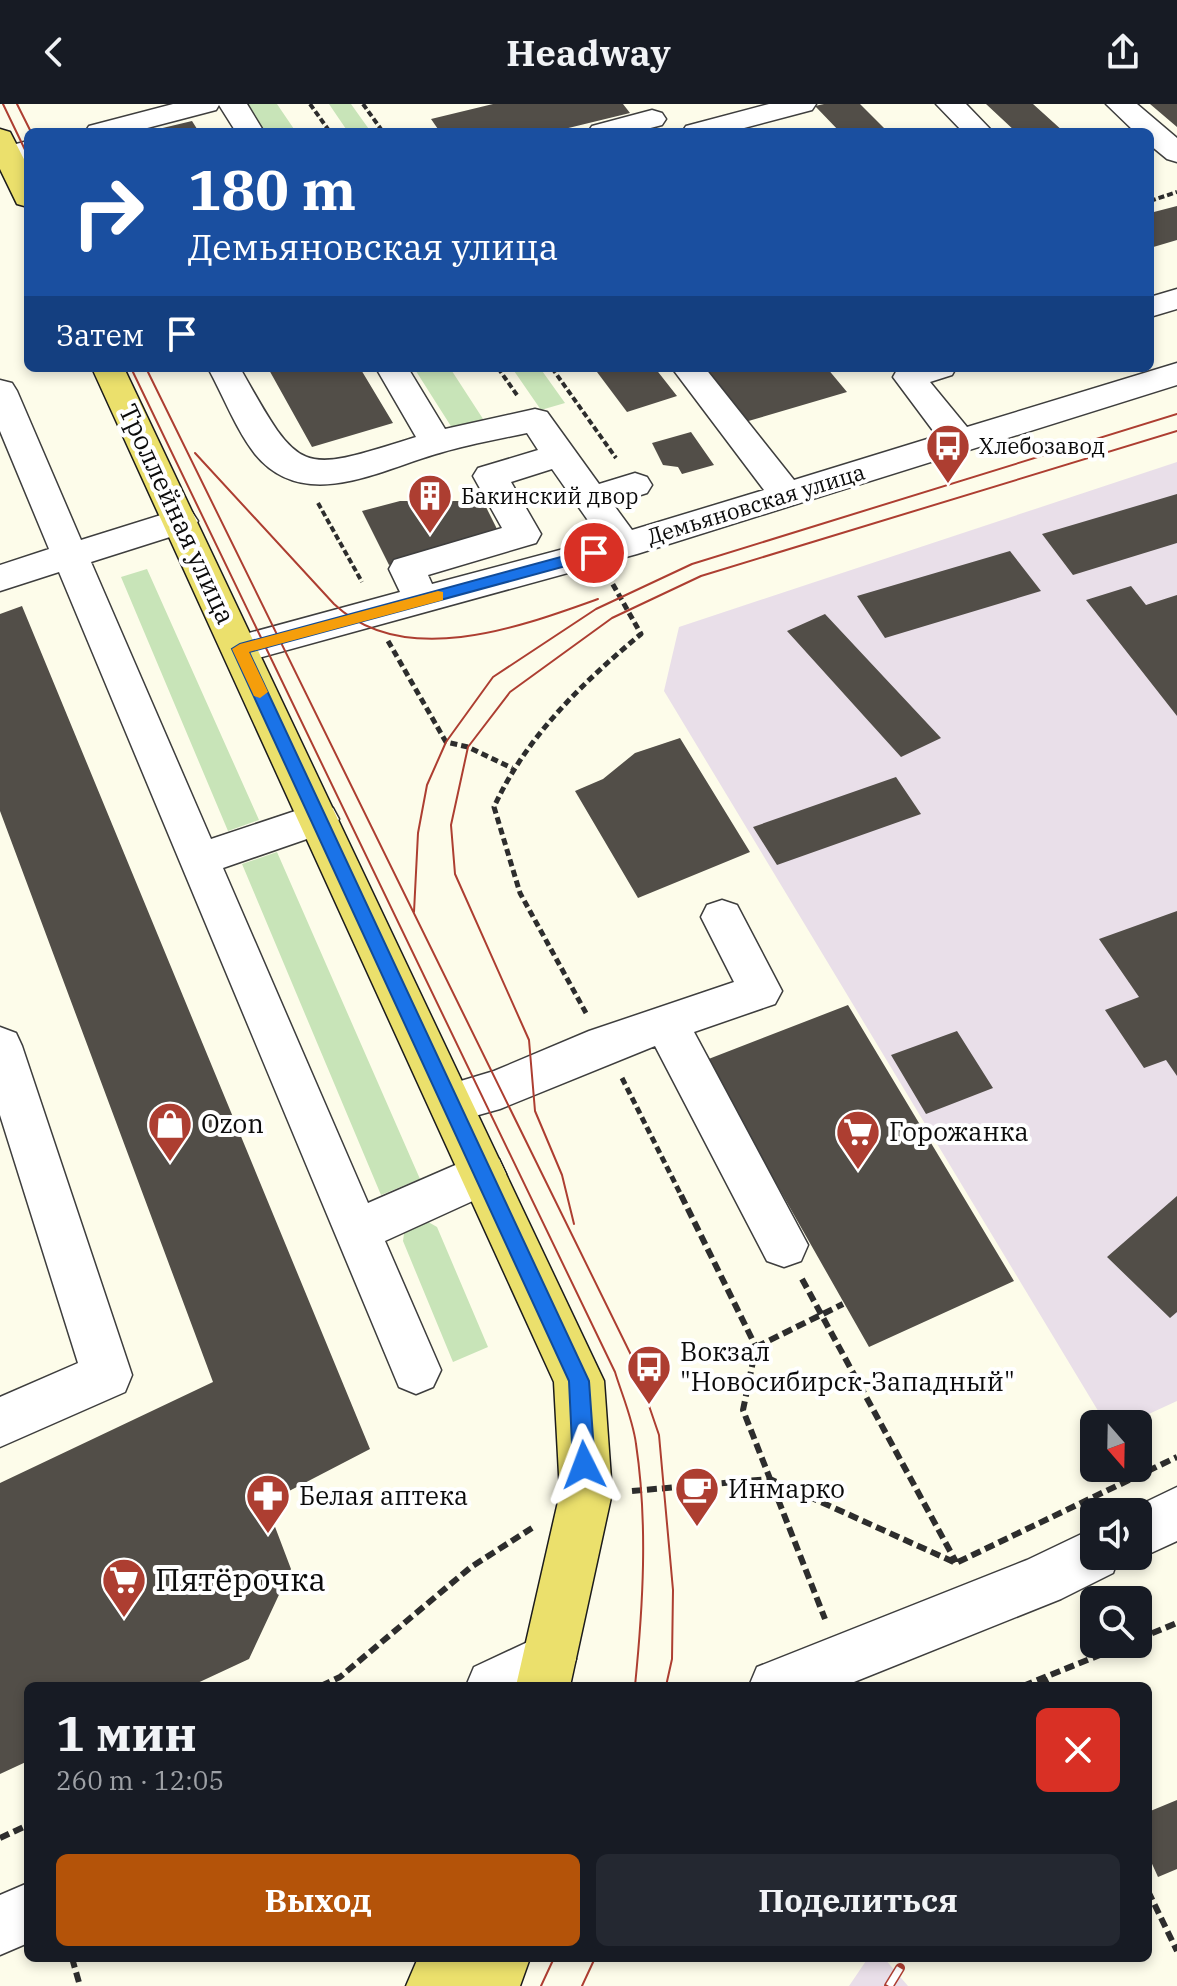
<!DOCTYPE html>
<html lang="ru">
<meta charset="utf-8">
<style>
:root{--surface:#171b24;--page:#242831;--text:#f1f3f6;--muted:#9ea1a6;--accent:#b45309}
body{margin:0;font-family:"IBM Plex Serif",serif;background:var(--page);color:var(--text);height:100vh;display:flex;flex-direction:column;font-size:30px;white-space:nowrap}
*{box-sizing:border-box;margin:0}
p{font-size:26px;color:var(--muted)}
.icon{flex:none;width:44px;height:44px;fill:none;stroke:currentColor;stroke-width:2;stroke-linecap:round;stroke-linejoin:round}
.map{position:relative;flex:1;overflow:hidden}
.panel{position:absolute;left:24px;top:1578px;width:1128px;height:280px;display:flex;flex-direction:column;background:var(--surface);border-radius:12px;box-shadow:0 4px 12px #0003}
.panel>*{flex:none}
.top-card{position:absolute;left:24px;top:24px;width:1130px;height:244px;border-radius:12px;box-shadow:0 4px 12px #0003;background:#1a4fa0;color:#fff;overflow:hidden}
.needle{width:52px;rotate:160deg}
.controls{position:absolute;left:1080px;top:1306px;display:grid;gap:16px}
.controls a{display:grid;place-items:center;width:72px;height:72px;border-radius:12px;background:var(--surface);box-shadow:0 4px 12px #0003;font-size:40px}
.pin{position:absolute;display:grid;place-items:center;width:68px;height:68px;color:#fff;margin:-34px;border:4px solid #fff;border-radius:50%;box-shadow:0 2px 8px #0007}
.me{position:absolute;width:88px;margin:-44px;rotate:357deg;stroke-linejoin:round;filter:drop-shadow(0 0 6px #0008)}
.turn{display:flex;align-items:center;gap:28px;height:168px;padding:0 32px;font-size:36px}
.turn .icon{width:104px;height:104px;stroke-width:2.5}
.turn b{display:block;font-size:56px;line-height:68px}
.then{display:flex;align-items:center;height:76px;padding:0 32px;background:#0003;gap:16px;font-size:30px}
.round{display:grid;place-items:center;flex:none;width:84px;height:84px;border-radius:12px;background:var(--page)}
.head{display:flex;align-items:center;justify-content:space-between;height:136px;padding:0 32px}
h1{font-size:48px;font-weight:700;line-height:60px}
.cta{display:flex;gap:16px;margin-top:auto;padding:16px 32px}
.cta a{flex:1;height:92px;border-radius:12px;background:var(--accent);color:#fff;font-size:32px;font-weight:700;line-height:92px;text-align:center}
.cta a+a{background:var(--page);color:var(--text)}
header{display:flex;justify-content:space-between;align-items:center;height:104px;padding:0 32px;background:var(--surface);font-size:36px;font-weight:700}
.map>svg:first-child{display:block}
.industrial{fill:#e9dfe9}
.green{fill:#c8e4b8}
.building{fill:#524e48}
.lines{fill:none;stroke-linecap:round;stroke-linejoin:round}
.minor-casing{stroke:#3e3e3e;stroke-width:3}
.major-casing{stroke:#1c1c1c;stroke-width:3}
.path-far2{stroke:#2d2d2d;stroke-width:4;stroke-dasharray:6 3;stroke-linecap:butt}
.path-far1{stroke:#2d2d2d;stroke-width:5;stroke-dasharray:7 4;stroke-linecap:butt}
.path{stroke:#2d2d2d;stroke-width:6;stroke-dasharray:10 5;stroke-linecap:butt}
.minor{fill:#fff;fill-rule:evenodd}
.major{fill:#ebe06c;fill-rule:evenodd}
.tram{stroke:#ad3e31;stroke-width:2}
.rail-casing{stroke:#ad3e31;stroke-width:10}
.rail{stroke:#fff;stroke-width:7;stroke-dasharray:22;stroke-linecap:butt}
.route{fill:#1a73e8;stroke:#114b97;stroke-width:2}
.slow{fill:#f59e0b}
.labels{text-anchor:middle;stroke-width:8;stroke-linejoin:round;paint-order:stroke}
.far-poi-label{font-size:22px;fill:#0b0b0b;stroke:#fff;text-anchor:start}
.far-street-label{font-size:22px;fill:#0b0b0b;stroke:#fff}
.street-label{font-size:26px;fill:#0b0b0b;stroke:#fff}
.poi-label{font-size:26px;fill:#0b0b0b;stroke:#fff;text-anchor:start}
.near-poi-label{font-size:32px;fill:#0b0b0b;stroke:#fff;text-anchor:start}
</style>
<header><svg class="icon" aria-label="back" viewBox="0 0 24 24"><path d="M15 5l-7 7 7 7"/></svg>Headway<svg class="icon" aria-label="share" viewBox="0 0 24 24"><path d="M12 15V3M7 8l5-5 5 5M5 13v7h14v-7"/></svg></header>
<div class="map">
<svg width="1177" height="1882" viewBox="0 0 1177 1882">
<rect width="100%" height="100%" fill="#fdfcea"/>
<path class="industrial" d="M1177,358V1297L1127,1320H1106L664,587L679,523Z
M868,1854H884L908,1882H849Z"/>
<path class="green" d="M246,0H277L296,28H264Z
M329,0H351L371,28H348Z
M414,264H450L485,318L454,327Z
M512,264H540L565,299L541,306Z
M147,465L259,716L228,727L121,473Z
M277,748L420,1075L381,1091L242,760Z
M423,1115L437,1123L488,1243L453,1258L403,1137L405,1122Z"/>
<path class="building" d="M493,0H623L630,9L552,28H440L431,15Z
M824,0H860L888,28H840L815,2Z
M986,0H1033L1064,28H1016Z
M1150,0H1177V23Z
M192,17L199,28H150V27Z
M1177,102V136L1150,144V109Z
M268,264H360L393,319L312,343Z
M594,264H655L677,292L627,308Z
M706,264H827L847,288L745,318Z
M691,328L714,361L682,370L678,363L663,361L652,339Z
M1177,390V439L1073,471L1042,430Z
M400,397H483L498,427L389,461L362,407Z
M1010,447L1041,487L885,534L857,492Z
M1131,482L1146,501L1177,491V612L1086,496Z
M22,502L370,1345L266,1399L291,1465L249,1555L191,1582H28V1657L0,1670V1379L213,1278L0,707V510Z
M825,510L941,634L901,653L787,527Z
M680,634L750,748L638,794L575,687L603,675L635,649Z
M896,673L921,710L777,761L753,723Z
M1177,807V972L1166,956L1144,964L1105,906L1139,893L1099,835Z
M848,901L1014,1177L869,1243L706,956Z
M957,927L993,984L926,1010L891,951Z
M1177,1092V1208L1170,1214L1107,1153Z
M1177,1696V1765L1158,1773L1148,1751V1708Z"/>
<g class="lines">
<g class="minor-casing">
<path id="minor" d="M173,0H247L264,28H236L219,1L216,6L132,28H85L89,22Z
M769,0H816L812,6L729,28H682L686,22Z
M936,0H966L993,28H963Z
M1106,0H1137L1177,34V58L1167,55L1150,41V28H1135Z
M652,6L662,9L666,15L662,21L635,28H588L592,22Z
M28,37V55L8,60L0,58V44Z
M1177,185V205L1150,213V193Z
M1177,259V281L637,450L240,559L227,555L221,545L227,535L400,488L389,465L394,456L502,424L473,372L478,364L538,346L527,329C499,335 471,340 443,348C383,364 305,411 255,350C236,326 223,291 208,264H240C301,372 298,370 416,333L376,264H408L445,325L535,305L547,308L599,380L635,369L647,373L652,381L647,389L613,400L632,426L764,386L672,264H705L794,376L937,332L893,273L897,266L956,264L952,271L930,278L967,323ZM552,365L601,435L432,480L428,471L536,439L541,430L511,378Z
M0,276L12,279L17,287L81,436L180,405L192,408L198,417L192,426L91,458L211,735L319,699L333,704L339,715L333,726L223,764L368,1099L483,1049L499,1055L506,1070L499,1085L385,1137L441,1266L433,1283L416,1290L399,1283L59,468L0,487V461L49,445L0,327Z
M722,796L737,801L782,887L775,900L694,928L808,1141L801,1157L784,1163L767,1157L655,942L500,1005L450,1019L434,1013L428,999L434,985L494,967L589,927L734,878L701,813L707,801Z
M0,923L16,929L22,942L132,1271L125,1288L0,1343V1293L78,1259L0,1011Z
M1177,1383V1437L1138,1455L1131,1452H1138V1408H1125Z
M1094,1424V1452H1119L1113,1469L1061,1495L844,1582H749L757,1563L1027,1456Z
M549,1528L568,1536L576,1555L568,1574L552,1582H466L474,1563Z
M28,1779V1839L0,1851V1791Z"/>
</g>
<g class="major-casing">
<path id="major" d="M0,25L10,28L28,63V103L17,100L0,65Z
M92,264H124L604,1277L612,1389L570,1582H516L560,1389L554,1278Z
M418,1854H530L520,1882H406Z"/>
</g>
<path class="path-far2" d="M310,0L330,28
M363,0L383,28
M1150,97L1177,88
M498,264L517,291
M552,264L616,354
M318,399L362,478"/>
<path class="path-far1" d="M388,537L446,638L468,643L512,664
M586,909L520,789L494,703C526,633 582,579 641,530L611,477
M622,974L682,1093"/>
<path class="path" d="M681,1091L756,1243L743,1306L825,1515
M802,1175L956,1458
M756,1243L843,1200
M632,1387L770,1375L956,1459
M958,1458L1177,1353
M1138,1535L1177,1519
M1044,1574L1048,1582
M321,1582L340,1573L471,1463L532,1424
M1023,1582L1127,1540
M0,1734L28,1721
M1148,1787L1177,1847
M72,1854L80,1882"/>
<use href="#minor" class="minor"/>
<use href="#major" class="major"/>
<path class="tram" d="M3,0L28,52
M17,0L31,28
M131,264L615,1268C622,1291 633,1316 636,1340C648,1420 643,1502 635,1582
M146,264L633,1255L659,1331L673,1486L672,1555L666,1582
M195,349L334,500C404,566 520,523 598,495
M414,808L418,729L427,681L446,638L493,573L596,505L692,460L1177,310
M574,1120L562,1071L535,1007L529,936L455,770L451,721L468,643L510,588L612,514L701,472L1177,327
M541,1882L554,1854
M582,1882L595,1854"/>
<g class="rail-casing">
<path id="rail" d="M889,1882L900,1864"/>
</g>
<use href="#rail" class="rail"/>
</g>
<path class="route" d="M594,444L599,446V453L249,548L589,1277L595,1361L591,1369L584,1372L577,1369L573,1361L569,1277L232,545L240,540Z"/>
<path class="slow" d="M438,487L443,488V496L249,548L268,588L260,594L254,592L232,545L240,540Z"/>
<defs>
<g id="bus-pin" transform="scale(2.3)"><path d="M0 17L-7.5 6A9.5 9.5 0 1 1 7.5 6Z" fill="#ad3e31" stroke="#fff"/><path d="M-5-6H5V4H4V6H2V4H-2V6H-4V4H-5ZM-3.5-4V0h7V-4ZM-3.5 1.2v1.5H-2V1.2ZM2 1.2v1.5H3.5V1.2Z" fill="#fff"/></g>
<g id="building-pin" transform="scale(2.3)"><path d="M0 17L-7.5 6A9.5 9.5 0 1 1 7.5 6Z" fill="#ad3e31" stroke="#fff"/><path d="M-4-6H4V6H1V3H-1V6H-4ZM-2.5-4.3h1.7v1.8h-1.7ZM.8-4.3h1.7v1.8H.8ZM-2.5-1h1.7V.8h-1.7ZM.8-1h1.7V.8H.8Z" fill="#fff"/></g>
<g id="shop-pin" transform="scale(2.3)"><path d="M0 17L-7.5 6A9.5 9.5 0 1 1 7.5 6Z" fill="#ad3e31" stroke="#fff"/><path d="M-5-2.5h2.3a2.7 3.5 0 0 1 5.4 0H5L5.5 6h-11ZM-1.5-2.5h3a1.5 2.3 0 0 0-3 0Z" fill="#fff"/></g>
<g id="supermarket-pin" transform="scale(2.3)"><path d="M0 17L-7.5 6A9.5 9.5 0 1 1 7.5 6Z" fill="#ad3e31" stroke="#fff"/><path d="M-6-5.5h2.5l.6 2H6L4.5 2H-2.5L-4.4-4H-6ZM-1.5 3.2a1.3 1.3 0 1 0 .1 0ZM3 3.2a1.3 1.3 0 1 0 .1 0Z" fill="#fff"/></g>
<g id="cafe-pin" transform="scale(2.3)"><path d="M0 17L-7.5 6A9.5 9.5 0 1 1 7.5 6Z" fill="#ad3e31" stroke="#fff"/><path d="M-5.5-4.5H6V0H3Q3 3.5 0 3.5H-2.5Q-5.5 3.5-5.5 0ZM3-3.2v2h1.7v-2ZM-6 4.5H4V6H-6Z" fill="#fff"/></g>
<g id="pharmacy-pin" transform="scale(2.3)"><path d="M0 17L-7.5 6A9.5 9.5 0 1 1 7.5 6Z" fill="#ad3e31" stroke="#fff"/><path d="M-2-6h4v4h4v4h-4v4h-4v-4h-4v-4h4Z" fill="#fff"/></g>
</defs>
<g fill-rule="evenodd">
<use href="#bus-pin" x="948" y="342"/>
<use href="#building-pin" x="430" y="392"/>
<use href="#shop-pin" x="170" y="1020"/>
<use href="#supermarket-pin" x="858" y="1028"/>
<use href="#bus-pin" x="649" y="1263"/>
<use href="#cafe-pin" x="697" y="1385"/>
<use href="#pharmacy-pin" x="268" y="1392"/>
<use href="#supermarket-pin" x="124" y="1476"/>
</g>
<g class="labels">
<g class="far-poi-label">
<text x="979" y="350">Хлебозавод</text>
<text x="461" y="400">Бакинский двор</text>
</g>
<g class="far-street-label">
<text transform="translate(756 400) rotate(-17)" y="8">Демьяновская улица</text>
</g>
<g class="street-label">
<text transform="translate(177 410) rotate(65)" y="9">Троллейная улица</text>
</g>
<g class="poi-label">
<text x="201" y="1029">Ozon</text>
<text x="889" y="1037">Горожанка</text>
<text x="680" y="1257">Вокзал<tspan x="680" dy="30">"Новосибирск-Западный"</tspan></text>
<text x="728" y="1394">Инмарко</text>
<text x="299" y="1401">Белая аптека</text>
</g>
<g class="near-poi-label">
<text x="155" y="1487">Пятёрочка</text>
</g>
</g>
</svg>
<div class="controls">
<a><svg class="needle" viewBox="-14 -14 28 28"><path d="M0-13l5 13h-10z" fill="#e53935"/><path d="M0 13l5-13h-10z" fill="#9ea1a6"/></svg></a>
<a><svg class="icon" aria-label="sound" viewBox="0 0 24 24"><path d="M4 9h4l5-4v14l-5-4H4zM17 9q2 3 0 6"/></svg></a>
<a><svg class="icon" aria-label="search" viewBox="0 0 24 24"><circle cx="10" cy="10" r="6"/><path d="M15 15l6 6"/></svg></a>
</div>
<div class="pin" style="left:594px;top:449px;background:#d93025"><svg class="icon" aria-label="arrive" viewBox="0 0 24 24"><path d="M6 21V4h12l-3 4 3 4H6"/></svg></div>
<svg class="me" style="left:584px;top:1361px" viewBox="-20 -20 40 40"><path d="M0-17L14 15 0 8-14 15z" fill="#1a73e8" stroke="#fff" stroke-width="4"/></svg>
<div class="top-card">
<div class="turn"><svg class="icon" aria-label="right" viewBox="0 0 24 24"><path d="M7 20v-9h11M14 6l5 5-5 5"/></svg><div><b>180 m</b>Демьяновская улица</div></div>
<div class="then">Затем<svg class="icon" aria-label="arrive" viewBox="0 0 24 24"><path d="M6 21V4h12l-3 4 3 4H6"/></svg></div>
</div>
<section class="panel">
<div class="head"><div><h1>1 мин</h1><p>260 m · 12:05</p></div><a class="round" style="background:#d93025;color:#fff"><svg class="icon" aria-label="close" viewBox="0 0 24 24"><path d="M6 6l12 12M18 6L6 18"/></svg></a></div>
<div class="cta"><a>Выход</a><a>Поделиться</a></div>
</section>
</div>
